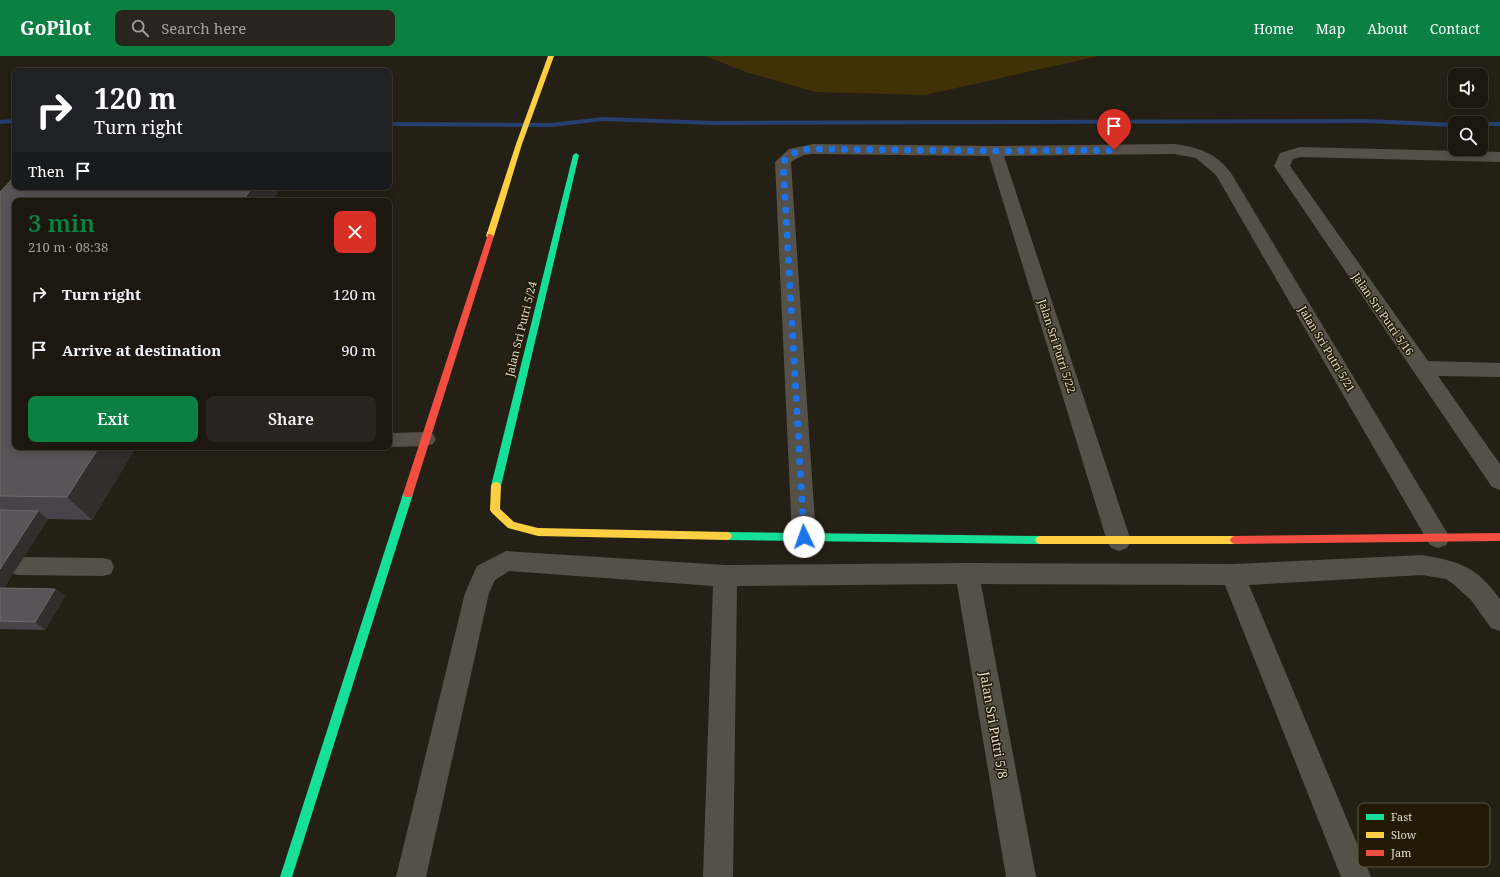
<!DOCTYPE html>
<meta charset="utf-8">
<style>
:root{--surface:#1c1810;--page:#29251e;--text:#f1f3f6;--muted:#a0a09f;--line:#3a3730;--accent:#0b8043}
body{margin:0;font-family:"Noto Serif",serif;background:var(--page);color:var(--text);height:100vh;display:flex;flex-direction:column;font-size:15px;white-space:nowrap}
*{box-sizing:border-box;margin:0}
p{font-size:13px;color:var(--muted)}
.icon{flex:none;width:22px;height:22px;fill:none;stroke:currentColor;stroke-width:2;stroke-linecap:round;stroke-linejoin:round}
.map{position:relative;flex:1;overflow:hidden}
.details{position:absolute;left:12px;top:142px;width:380px;height:252px;display:flex;flex-direction:column;background:var(--surface);border-radius:8px;box-shadow:0 2px 10px #0003,0 0 0 1px var(--line)}
.details>*{flex:none}
.hud{position:absolute;left:12px;top:12px;width:380px;height:122px;border-radius:8px;box-shadow:0 2px 10px #0003,0 0 0 1px var(--line);background:#202124;color:#fff;overflow:hidden}
.tools{position:absolute;left:1448px;top:12px;display:grid;gap:8px}
.tools a{display:grid;place-items:center;width:40px;height:40px;border-radius:8px;background:var(--surface);box-shadow:0 2px 10px #0003,0 0 0 1px var(--line);font-size:20px}
.pin{position:absolute;display:grid;place-items:center;width:34px;height:34px;color:#fff;margin:-41px -17px;border-radius:50% 50% 50% 0;rotate:-45deg;box-shadow:0 0 4px #0007}
.pin .icon{rotate:45deg}
.me{position:absolute;width:44px;margin:-22px;rotate:357deg;stroke-linejoin:round;filter:drop-shadow(0 0 3px #0008)}
.turn{display:flex;align-items:center;gap:14px;height:84px;padding:0 16px;font-size:18px}
.turn .icon{width:52px;height:52px;stroke-width:2.5}
.turn b{display:block;font-size:28px;line-height:34px}
.then{display:flex;align-items:center;height:38px;padding:0 16px;background:#0003;gap:8px;font-size:15px}
.round{display:grid;place-items:center;flex:none;width:42px;height:42px;border-radius:8px;background:var(--page)}
.summary{display:flex;align-items:center;justify-content:space-between;height:68px;padding:0 16px}
h1{font-size:24px;font-weight:600;line-height:30px;color:var(--accent)}
.cta{display:flex;gap:8px;margin-top:auto;padding:8px 16px}
.cta a{flex:1;height:46px;border-radius:8px;background:var(--accent);color:#fff;font-size:16px;font-weight:600;line-height:46px;text-align:center}
.cta a+a{background:var(--page);color:var(--text)}
ul{padding:0;list-style:none}
li{display:flex;align-items:center;gap:12px;height:56px;padding:0 16px}
li div{flex:1}
li b{display:block;font-size:15px}
li em{font-style:normal}
header{display:flex;align-items:center;gap:24px;box-sizing:border-box;height:56px;padding:0 20px;background:var(--accent);color:#fff}
header strong{font-size:19px}
nav{display:flex;gap:22px;margin-inline-start:auto;font-size:14px}
.search{width:280px;height:36px;background:var(--page);display:flex;align-items:center;gap:10px;box-sizing:border-box;padding:0 14px;border-radius:8px;color:var(--muted);font-size:15px}
.map>svg:first-child{display:block}
.green{fill:#413107}
.lines{fill:none;stroke-linecap:round;stroke-linejoin:round}
.stream{fill:#253f70;fill-rule:evenodd}
.lane{fill:#555149;fill-rule:evenodd}
.street{fill:#555149;fill-rule:evenodd}
.fast{fill:#16e098;fill-rule:evenodd}
.slow{fill:#ffcf43;fill-rule:evenodd}
.jam{fill:#f24e42;fill-rule:evenodd}
.wall{fill:#484349}
.shaded-wall{fill:#332e2e}
.building{fill:#595457;stroke:#6e696a}
.route{stroke:#1a73e8;stroke-width:7;stroke-dasharray:0 12.6}
.labels{text-anchor:middle;stroke-width:3;stroke-linejoin:round;paint-order:stroke}
.street-label{font-size:11px;fill:#e1dbcf;stroke:#221a05}
.near-street-label{font-size:13px;fill:#e1dbcf;stroke:#221a05}
.key{fill:#221a05;stroke:#5b5442;stroke-width:1}
.key-label{font-size:11px;fill:#e1dbcf}
</style>
<header>
<strong>GoPilot</strong>
<div class="search"><svg class="icon" aria-label="search" viewBox="0 0 24 24"><circle cx="10" cy="10" r="6"/><path d="M15 15l6 6"/></svg>Search here</div>
<nav><a>Home</a><a>Map</a><a>About</a><a>Contact</a></nav>
</header>
<div class="map">
<svg width="1500" height="821" viewBox="0 0 1500 821">
<rect width="100%" height="100%" fill="#252015"/>
<path class="green" d="M705,0H1099L925,39L816,36L746,16Z"/>
<g class="lines">
<path class="stream" d="M603,61L714,65L1366,63L1456,67L1455,71L1366,67L714,69L603,65L551,71L389,70V66L551,67Z
M15,63V67L0,68V64Z
M1481,66H1500V70H1481V67H1478Z"/>
<path class="lane" d="M426,376L433,378L436,383L433,388L426,390L389,391H387H389V377Z
M18,501L103,502L111,504L114,511L111,518L103,520L18,519L10,517L7,510L10,503Z"/>
<path class="street" d="M813,88L995,90L1174,88C1197,91 1217,97 1231,117L1446,475L1450,482L1446,489L1438,492L1430,489L1216,119L1196,102L1174,98L1004,100L1131,485L1127,492L1119,495L1111,492L1107,485L989,100L813,98L804,99L792,105L791,107L816,481L812,488L804,491L796,488L792,481L775,106L789,93Z
M1300,91L1500,96V106L1301,101L1293,103L1290,110L1428,305L1500,307V321L1438,320L1500,408V434L1492,431L1274,110L1280,97Z
M506,495L725,509L967,507L1233,508L1422,499C1461,506 1476,510 1500,543V575L1491,572L1471,544L1452,527L1446,523L1422,519L1249,529L1371,821H1341L1225,529L981,528L1036,821H1006L957,528L737,530L733,821H703L713,530L509,515L495,524L489,537L426,821H396L465,537L477,510Z"/>
<path class="fast" d="M576,97L579,99L501,430L499,433H493L491,430L573,99Z
M408,434L411,435L413,438L292,821H280L403,438L405,435Z
M727,476L1040,480L1043,481L1045,484L1043,487L1040,488L727,484L724,483L722,480L724,477Z"/>
<path class="slow" d="M548,0H554L522,88L494,180L490,182H488L486,180L516,88Z
M496,426L499,427L501,430L500,453L514,466L538,472L727,476L730,477L732,480L730,483L727,484L538,480L508,472L492,457L490,454L491,430L493,427Z
M1040,480H1235L1238,481L1240,484L1238,487L1235,488H1040L1037,487L1035,484L1037,481Z"/>
<path class="jam" d="M488,178H490L494,180L413,438L411,441H405L403,438Z
M1500,477V485L1235,488L1232,487L1230,484L1232,481L1235,480Z"/>
</g>
<path class="wall" d="M281,131L272,145H15V391H136L92,464L48,463L4,532L55,533L65,540L45,574L0,573V136Z"/>
<path class="shaded-wall" d="M252,131H281L272,145H243Z
M99,391H136L92,464L67,441Z
M38,455L48,463L0,538V513Z
M55,533L65,540L45,574L35,566Z"/>
<path class="building" d="M15,120V131H252L243,145H15V391H99L67,441L0,440V136Z
M0,454L38,455L0,513Z
M0,532L55,533L35,566L0,565Z"/>
<g class="lines">
<path class="route" d="M804,481L783,106C793,94 804,93 818,93L995,95L1114,94"/>
</g>
<g class="labels">
<g class="street-label">
<text transform="translate(1383 258) rotate(55)" y="4">Jalan Sri Putri 5/16</text>
<text transform="translate(521 273) rotate(-76)" y="4">Jalan Sri Putri 5/24</text>
<text transform="translate(1057 290) rotate(72)" y="4">Jalan Sri Putri 5/22</text>
<text transform="translate(1327 293) rotate(59)" y="4">Jalan Sri Putri 5/21</text>
</g>
<g class="near-street-label">
<text transform="translate(994 669) rotate(80)" y="5">Jalan Sri Putri 5/8</text>
</g>
</g>
<rect x="1358" y="747" width="132" height="64" rx="6" class="key"/>
<rect x="1366" y="758" width="18" height="6" fill="#16e098"/>
<rect x="1366" y="776" width="18" height="6" fill="#ffcf43"/>
<rect x="1366" y="794" width="18" height="6" fill="#f24e42"/>
<g class="key-label">
<text x="1391" y="765">Fast</text>
<text x="1391" y="783">Slow</text>
<text x="1391" y="801">Jam</text>
</g>
</svg>
<div class="tools">
<a><svg class="icon" aria-label="sound" viewBox="0 0 24 24"><path d="M4 9h4l5-4v14l-5-4H4zM17 9q2 3 0 6"/></svg></a>
<a><svg class="icon" aria-label="search" viewBox="0 0 24 24"><circle cx="10" cy="10" r="6"/><path d="M15 15l6 6"/></svg></a>
</div>
<div class="pin" style="left:1114px;top:94px;background:#d93025"><svg class="icon" aria-label="arrive" viewBox="0 0 24 24"><path d="M6 21V4h12l-3 4 3 4H6"/></svg></div>
<svg class="me" style="left:804px;top:481px" viewBox="-20 -20 40 40"><circle r="19" fill="#fff"/><path d="M0-13L10 11 0 6-10 11z" fill="#1a73e8"/></svg>
<div class="hud">
<div class="turn"><svg class="icon" aria-label="right" viewBox="0 0 24 24"><path d="M7 20v-9h11M14 6l5 5-5 5"/></svg><div><b>120 m</b>Turn right</div></div>
<div class="then">Then<svg class="icon" aria-label="arrive" viewBox="0 0 24 24"><path d="M6 21V4h12l-3 4 3 4H6"/></svg></div>
</div>
<section class="details">
<div class="summary"><div><h1>3 min</h1><p>210 m · 08:38</p></div><a class="round" style="background:#d93025;color:#fff"><svg class="icon" aria-label="close" viewBox="0 0 24 24"><path d="M6 6l12 12M18 6L6 18"/></svg></a></div>
<ul>
<li><svg class="icon" aria-label="right" viewBox="0 0 24 24"><path d="M7 20v-9h11M14 6l5 5-5 5"/></svg><div><b>Turn right</b></div><em>120 m</em></li>
<li><svg class="icon" aria-label="arrive" viewBox="0 0 24 24"><path d="M6 21V4h12l-3 4 3 4H6"/></svg><div><b>Arrive at destination</b></div><em>90 m</em></li>
</ul>
<div class="cta"><a>Exit</a><a>Share</a></div>
</section>
</div>
